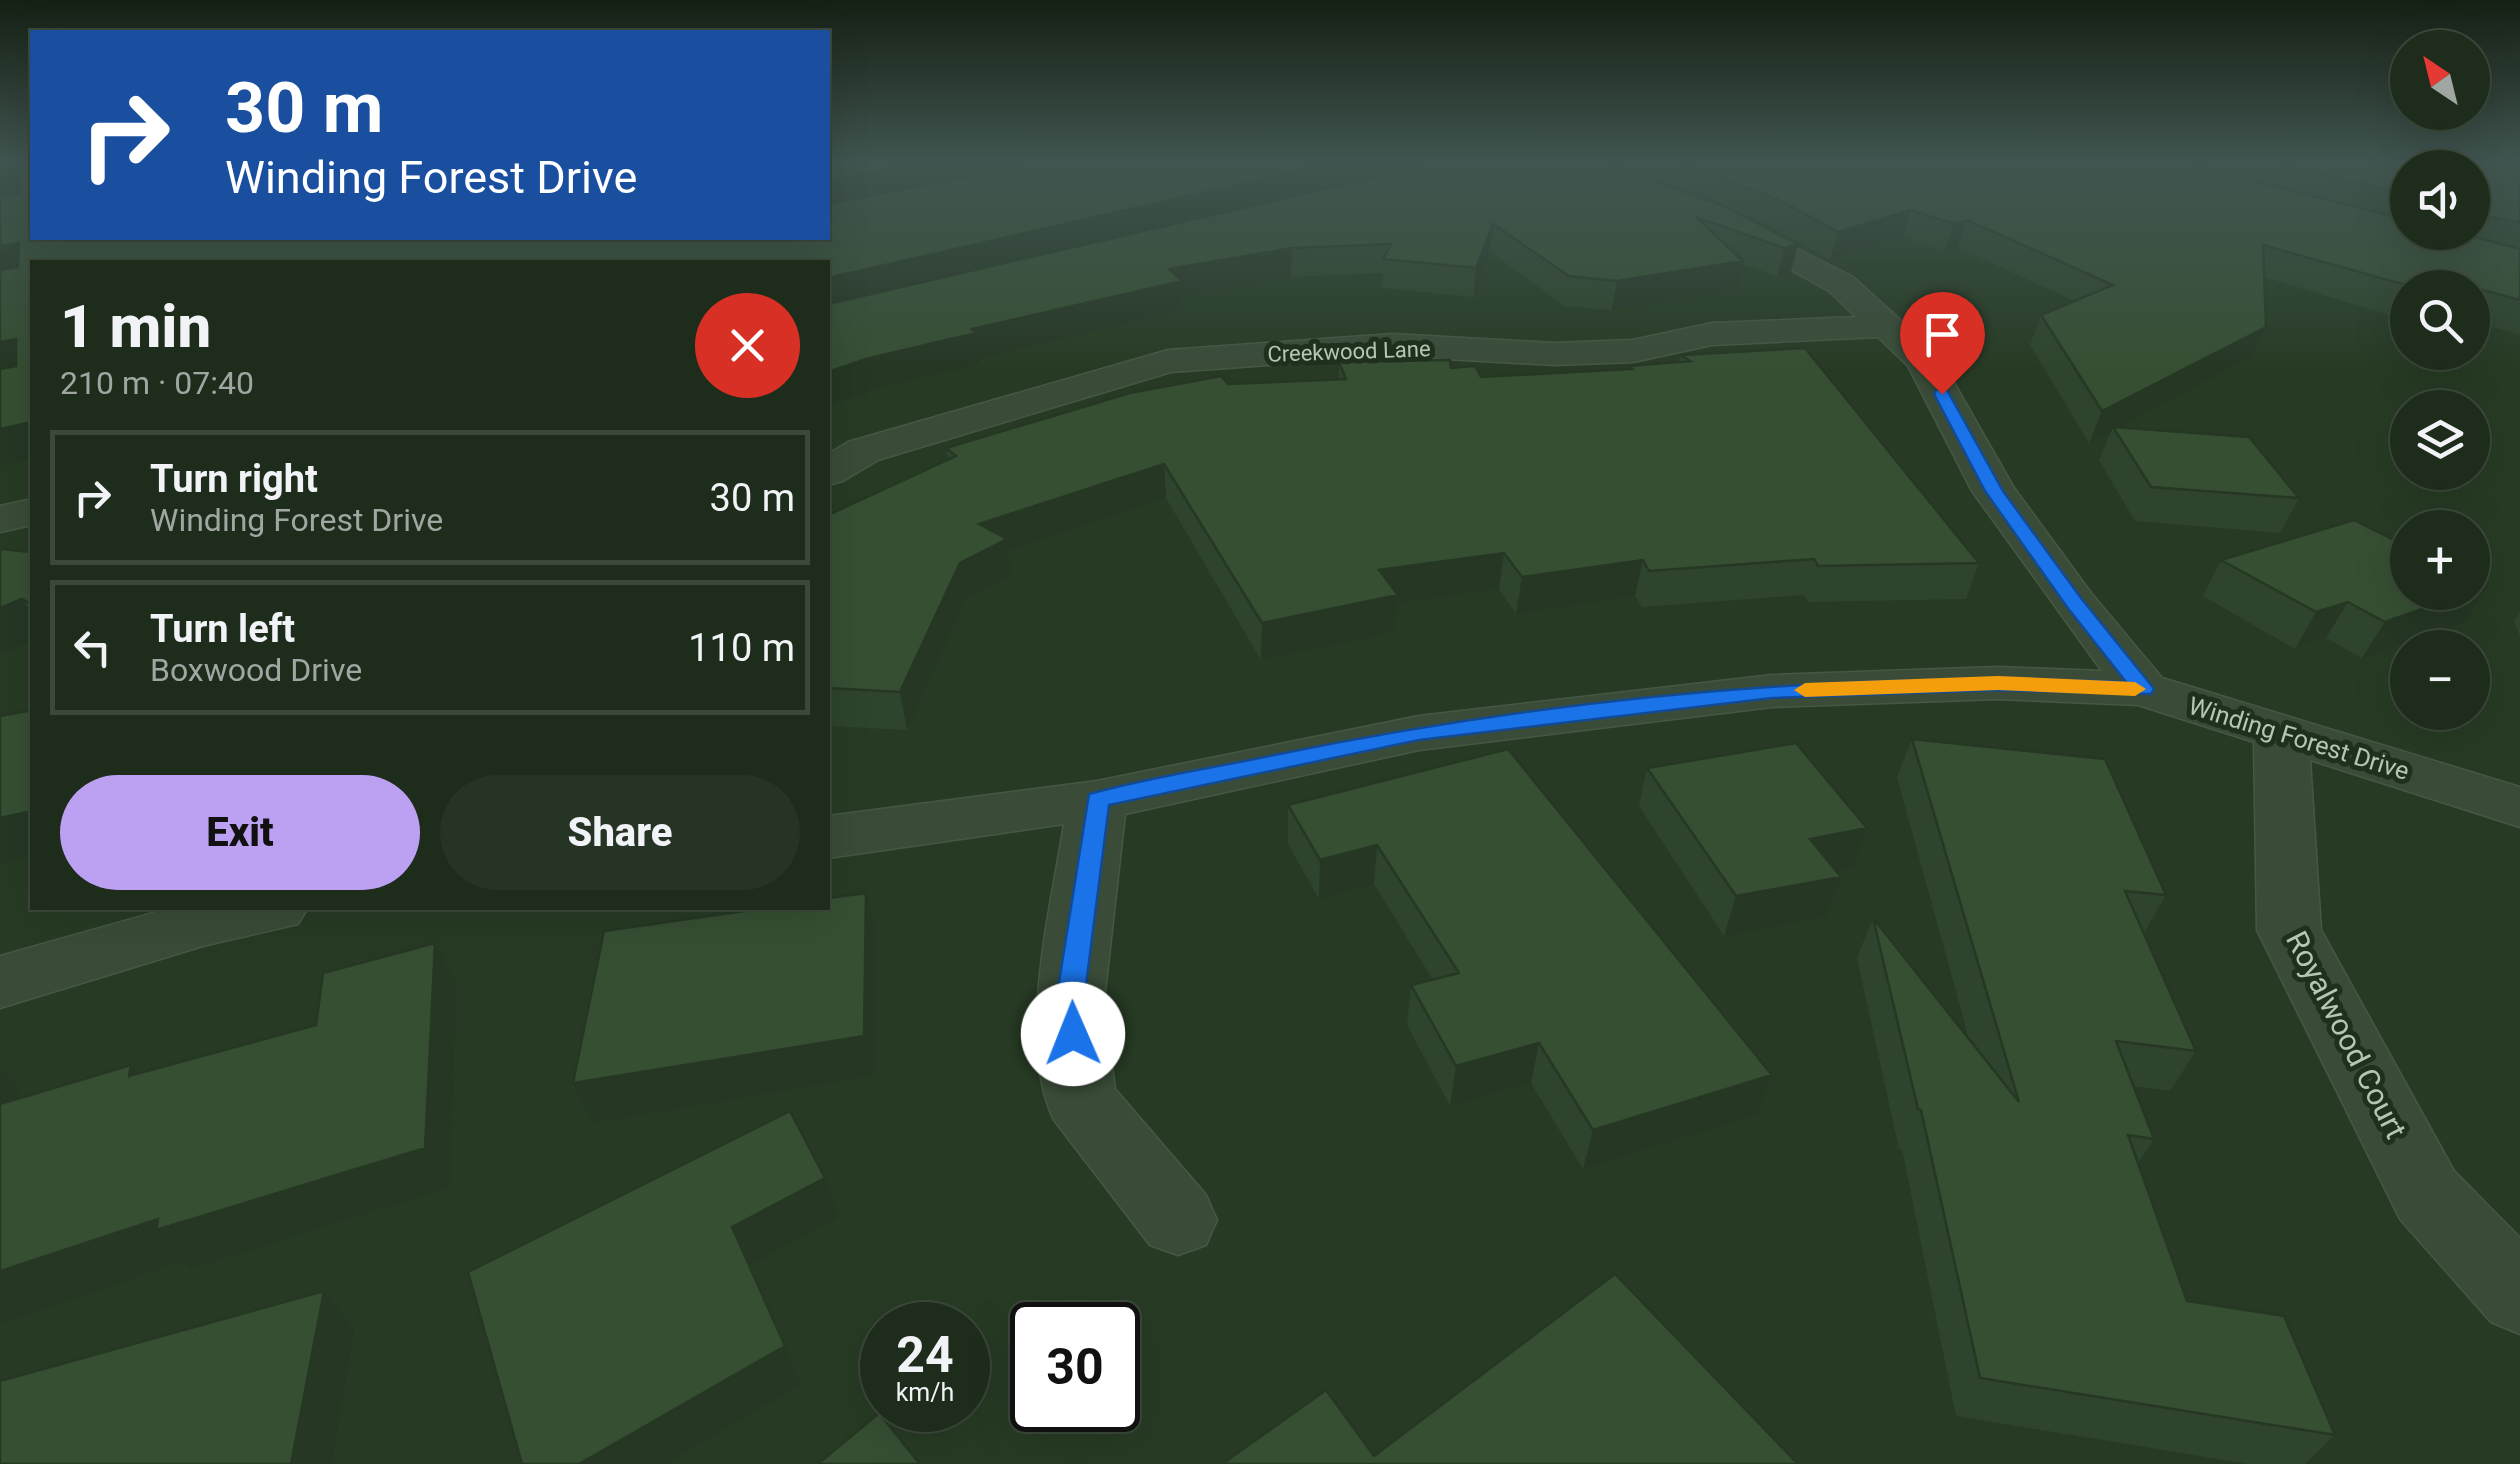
<!DOCTYPE html>
<meta charset="utf-8">
<style>
:root{--surface:#1d2c1b;--page:#253424;--text:#f1f3f6;--muted:#a0a7a3;--line:#3b483a;--accent:#bca0f2}
body{margin:0;font-family:Roboto,sans-serif;background:var(--page);color:var(--text);height:100vh;display:flex;flex-direction:column;font-size:38px;white-space:nowrap}
*{box-sizing:border-box;margin:0}
p{font-size:32px;color:var(--muted)}
.icon{flex:none;width:55px;height:55px;fill:none;stroke:currentColor;stroke-width:2;stroke-linecap:round;stroke-linejoin:round}
.map{position:relative;flex:1;overflow:hidden}
.details{position:absolute;left:30px;top:260px;width:800px;height:650px;display:flex;flex-direction:column;background:var(--surface);border-radius:0px;box-shadow:0 10px 40px #0002,0 0 0 2px var(--line)}
.details>*{flex:none}
.guide{position:absolute;left:30px;top:30px;width:800px;height:210px;border-radius:0px;box-shadow:0 10px 40px #0002,0 0 0 2px var(--line);background:#1a4fa0;color:#fff;overflow:hidden}
.needle{width:65px;rotate:325deg}
.controls{position:absolute;left:2390px;top:30px;display:grid;gap:20px}
.controls a{display:grid;place-items:center;width:100px;height:100px;border-radius:50%;background:var(--surface);box-shadow:0 10px 40px #0002,0 0 0 2px var(--line);font-size:50px}
.speed{position:absolute;left:860px;top:1302px;display:flex;gap:20px;font-size:50px;font-weight:700;text-align:center}
.speed>*{display:grid;place-content:center;width:130px;height:130px;border-radius:50%;background:var(--surface);box-shadow:0 10px 40px #0002,0 0 0 2px var(--line);line-height:1}
.speed small{font-size:25px;font-weight:400}
.speed .limit{border:5px solid #111;border-radius:15px;background:#fff;color:#111}
.pin{position:absolute;display:grid;place-items:center;width:85px;height:85px;color:#fff;margin:-102px -42px;border-radius:50% 50% 50% 0;rotate:-45deg;box-shadow:0 0 10px #0007}
.pin .icon{rotate:45deg}
.me{position:absolute;width:110px;margin:-55px;rotate:359deg;stroke-linejoin:round;filter:drop-shadow(0 0 8px #0008)}
.turn{display:flex;align-items:center;gap:35px;height:210px;padding:0 30px;font-size:45px}
.turn .icon{width:130px;height:130px;stroke-width:2.5}
.turn b{display:block;font-size:70px;line-height:85px}
.round{display:grid;place-items:center;flex:none;width:105px;height:105px;border-radius:52px;background:var(--page)}
.summary{display:flex;align-items:center;justify-content:space-between;height:170px;padding:0 30px}
h1{font-size:60px;font-weight:800;line-height:75px}
.cta{display:flex;gap:20px;margin-top:auto;padding:20px 30px}
.cta a{flex:1;height:115px;border-radius:60px;background:var(--accent);color:#111;font-size:40px;font-weight:800;line-height:115px;text-align:center}
.cta a+a{background:var(--page);color:var(--text)}
ul{padding:0;list-style:none}
li{display:flex;align-items:center;gap:30px;height:135px;margin:0 20px 15px;padding:0 10px;border:5px solid var(--line);border-radius:0px}
li div{flex:1}
li b{display:block;font-size:38px}
li em{font-style:normal}
.map>svg:first-child{display:block}
.lines{fill:none;stroke-linecap:round;stroke-linejoin:round}
.minor-casing{stroke:#465844;stroke-width:3}
.minor{fill:#3a4c38;fill-rule:evenodd}
.wall{fill:#2e442c;fill-rule:evenodd}
.shaded-wall{fill:#263724}
.building{fill:#364f33;stroke:#263724;stroke-width:2.5}
.route{fill:#1a73e8;stroke:#114b97;stroke-width:2.5}
.slow{fill:#f59e0b}
.labels{text-anchor:middle;stroke-width:10;stroke-linejoin:round;paint-order:stroke}
.far-street-label{font-size:22px;fill:#b5c7b3;stroke:#1f311d}
.street-label{font-size:25px;fill:#b5c7b3;stroke:#1f311d}
.near-street-label{font-size:30px;fill:#b5c7b3;stroke:#1f311d}
</style>
<div class="map">
<svg width="2520" height="1464" viewBox="0 0 2520 1464">
<rect width="100%" height="100%" fill="#273b24"/>
<g class="lines">
<g class="minor-casing">
<path id="minor" d="M1728,214L1853,277L1937,353L2014,488L2091,593L2162,678L2520,787V827L2310,760L2321,930L2454,1171L2520,1238V1334L2491,1322L2400,1219L2257,930L2254,742L2138,705L1998,699L1772,707L1419,750L1125,814L1104,1001L1115,1089L1206,1195L1217,1220L1206,1245L1178,1255L1150,1245L1054,1120C1016,1043 1051,908 1064,824L828,858V816L1097,781L1419,716L1772,675L1998,667L2102,671L1972,491L1908,366L1878,337L1712,345L1633,362L1555,365L1393,356L1171,372L878,460L843,481L828,485V454L848,442L1168,350L1393,334L1555,343L1633,340L1712,323L1856,317L1829,291L1717,229L1713,223L1717,217Z
M32,499V525L0,532V506Z
M171,908H308L298,924L203,946L0,1008V956Z"/>
</g>
<use href="#minor" class="minor"/>
</g>
<path class="wall" d="M1609,164H2520V335L2472,321V288H2408V309L2393,316L2264,277L2251,357L2119,427L2299,498L2280,533L2135,521L2099,460L2111,432L2089,443L2030,345L2041,315L2074,301L1958,247L1945,251L1903,237L1830,260L1772,227L1723,206L1798,244L1791,272L1777,276L1742,264L1737,290L1612,310L1564,306L1490,251L1474,297L1382,288L1383,273L1291,277L1182,296L1183,310L980,359V364L872,390L828,262H32V459L0,466L32,238H828L1718,204ZM2408,168H2472V232H2408Z
M1681,355L1979,563L1966,599L1808,602L1804,595L1642,607L1635,596L1516,614L1499,589L1398,603L1395,632L1261,660L1166,498L1008,551L1011,575L966,599L907,730L828,726V515L948,460L946,448L1228,384L1339,379V362L1451,368L1481,377L1628,369L1629,366L1680,362Z
M0,549L32,552V641L2,655L0,654Z
M2221,560L2488,586L2464,623L2362,658L2326,638L2295,649L2203,596Z
M2520,612V636L2514,621Z
M1912,739L2166,895L2144,933L2196,1051L2170,1091L2134,1086L2154,1139L2138,1163L2187,1301L2335,1435L2305,1464H2249L1956,1416L1902,1149H1899L1857,958L1873,918L1969,1039L1897,777Z
M1508,749L1772,1075L1757,1115L1583,1169L1531,1083L1450,1106L1407,1025L1411,985L1433,980L1374,884L1319,899L1288,844V805Z
M1647,768L1867,828L1853,868L1835,871L1826,917L1724,936L1639,806Z"/>
<path class="shaded-wall" d="M916,164H1046L828,208V181Z
M1328,164H1435L828,308V278Z
M20,170L32,193L0,201V173Z
M1911,210L1903,237L1830,260L1838,232Z
M1967,220L1958,247L1945,251L1954,224Z
M1493,224L1490,251L1474,297L1476,268Z
M19,243L32,268L0,277V246Z
M1798,244L1791,272L1777,276L1784,248Z
M1292,248L1291,277L1182,296L1183,310L980,359V364L872,390L828,406V372L1169,269Z
M1743,261L1737,290L1612,310L1617,281Z
M2432,276L2425,288H2408L2409,286Z
M2408,289V309L2393,316Z
M2266,327L2251,357L2114,430L2113,427L2111,432L2089,443L2102,411Z
M16,339L32,367L0,376V342Z
M32,422V459L0,466V429Z
M1164,464L1166,498L1008,551L1011,575L966,599L907,730L900,692L979,524Z
M1504,553L1499,589L1398,603L1395,632L1261,660L1262,623L1379,570Z
M1643,560L1635,596L1516,614L1522,577Z
M2488,586L2464,623L2362,658L2385,622Z
M22,599L32,614V641L2,655L0,652V608Z
M2348,602L2326,638L2295,649L2316,612Z
M32,811V856L0,864V818Z
M1867,828L1853,868L1797,879L1810,839Z
M1377,845L1374,884L1319,899L1320,860Z
M1841,877L1826,917L1724,936L1736,896Z
M866,893L876,932L875,1075L593,1123L573,1083Z
M435,943L456,983L450,1187L190,1269L183,1261L0,1324V1271Z
M1539,1043L1531,1083L1450,1106L1456,1066Z
M131,1065L163,1105L129,1076Z
M0,1068L20,1090L4,1154L0,1149Z
M1772,1075L1757,1115L1583,1169L1593,1130Z
M825,1178L838,1218L748,1266L732,1227Z
M324,1291L354,1330L332,1464H291Z
M785,1346L801,1384L665,1464H579Z"/>
<path class="building" d="M0,164H32V238H828V204L1035,164H1328L828,278V262H32V422L0,429V369L16,366V339L0,342V270L18,267L19,243L0,246V196L20,193V170L0,173Z
M828,164H916L828,181Z
M1433,164H1607L1721,205L1798,244L1784,248L1696,217L1743,261L1617,281L1569,276L1493,224L1476,268L1383,259L1391,244L1292,248L1169,269L1182,281L972,329L976,333L866,359L828,372V304Z
M1686,164H2184L2408,220V232H2456L2520,249V300L2432,276L2409,286L2263,245L2266,327L2102,411L2041,315L2113,285L1967,220L1954,224L1911,210L1838,232L1779,200Z
M2281,164H2520V223L2472,212V168H2408V195Z
M1805,348L1979,563L1818,566L1814,559L1649,571L1643,560L1522,577L1504,553L1379,570L1398,595L1262,623L1164,464L979,524L1007,539L960,563L900,692L828,688V515L956,456L946,448L1130,393L1221,376L1228,384L1346,379L1339,362L1450,360L1451,368L1475,366L1481,377L1632,369L1629,366L1690,361L1681,355Z
M2113,427L2249,437L2299,498L2151,487Z
M2354,520L2408,547V592H2470L2385,622L2348,602L2316,612L2221,560Z
M0,549L32,552V605L22,599L0,608Z
M2472,579L2488,586L2472,592Z
M32,710V811L0,818V716Z
M1912,739L2105,759L2166,895L2125,891L2196,1051L2116,1041L2154,1139L2128,1135L2187,1301L2284,1316L2335,1435L1980,1378L1921,1110L1918,1109L1873,918L2019,1102Z
M1796,743L1867,828L1810,839L1841,877L1736,896L1647,768Z
M1508,749L1772,1075L1593,1130L1539,1043L1456,1066L1411,985L1459,973L1377,845L1320,860L1288,805Z
M866,893L864,1036L573,1083L604,931L765,908H828V898Z
M435,943L425,1148L156,1230L158,1219L0,1271V1104L131,1065L129,1076L316,1025L323,973Z
M790,1111L825,1178L732,1227L785,1346L579,1464H522L468,1272Z
M1615,1274L1798,1464H1222L1326,1390L1374,1456Z
M324,1291L291,1464H0V1381Z
M879,1413L920,1464H818Z"/>
<linearGradient id="sky" x2="0" y2="1"><stop stop-color="#152014"/><stop offset="0.44" stop-color="#415550"/><stop offset="1" stop-color="#415550" stop-opacity="0"/></linearGradient>
<rect width="2520" height="369" fill="url(#sky)"/>
<path class="route" d="M1936,390H1947L2003,491L2081,598L2151,685L2154,689L2151,694L1998,690L1772,698L1419,740L1109,805L1084,1001L1088,1034L1083,1042L1073,1045L1063,1042L1056,1001L1089,794C1149,777 1213,768 1274,755C1554,698 1840,670 2126,682L2067,607L1985,491L1934,394Z"/>
<path class="slow" d="M1998,676L2135,682L2146,689L2135,696L1998,690L1805,697L1794,690L1805,683Z"/>
<g class="labels">
<g class="far-street-label">
<text transform="translate(1349 351) rotate(-2)" y="8">Creekwood Lane</text>
</g>
<g class="street-label">
<text transform="translate(2299 738) rotate(17)" y="9">Winding Forest Drive</text>
</g>
<g class="near-street-label">
<text transform="translate(2346 1035) rotate(63)" y="10">Royalwood Court</text>
</g>
</g>
</svg>
<div class="controls">
<a><svg class="needle" viewBox="-14 -14 28 28"><path d="M0-13l5 13h-10z" fill="#e53935"/><path d="M0 13l5-13h-10z" fill="#a0a7a3"/></svg></a>
<a><svg class="icon" aria-label="sound" viewBox="0 0 24 24"><path d="M4 9h4l5-4v14l-5-4H4zM17 9q2 3 0 6"/></svg></a>
<a><svg class="icon" aria-label="search" viewBox="0 0 24 24"><circle cx="10" cy="10" r="6"/><path d="M15 15l6 6"/></svg></a>
<a><svg class="icon" aria-label="layers" viewBox="0 0 24 24"><path d="M12 4l9 5-9 5-9-5zM3 14l9 5 9-5"/></svg></a>
<a>+</a>
<a>−</a>
</div>
<div class="speed"><div>24<small>km/h</small></div><div class="limit">30</div></div>
<div class="pin" style="left:1942px;top:394px;background:#d93025"><svg class="icon" aria-label="arrive" viewBox="0 0 24 24"><path d="M6 21V4h12l-3 4 3 4H6"/></svg></div>
<svg class="me" style="left:1073px;top:1034px" viewBox="-20 -20 40 40"><circle r="19" fill="#fff"/><path d="M0-13L10 11 0 6-10 11z" fill="#1a73e8"/></svg>
<div class="guide">
<div class="turn"><svg class="icon" aria-label="right" viewBox="0 0 24 24"><path d="M7 20v-9h11M14 6l5 5-5 5"/></svg><div><b>30 m</b>Winding Forest Drive</div></div>
</div>
<section class="details">
<div class="summary"><div><h1>1 min</h1><p>210 m · 07:40</p></div><a class="round" style="background:#d93025;color:#fff"><svg class="icon" aria-label="close" viewBox="0 0 24 24"><path d="M6 6l12 12M18 6L6 18"/></svg></a></div>
<ul>
<li><svg class="icon" aria-label="right" viewBox="0 0 24 24"><path d="M7 20v-9h11M14 6l5 5-5 5"/></svg><div><b>Turn right</b><p>Winding Forest Drive</p></div><em>30 m</em></li>
<li><svg class="icon" aria-label="left" viewBox="0 0 24 24"><path d="M17 20v-9H6M10 6l-5 5 5 5"/></svg><div><b>Turn left</b><p>Boxwood Drive</p></div><em>110 m</em></li>
</ul>
<div class="cta"><a>Exit</a><a>Share</a></div>
</section>
</div>
